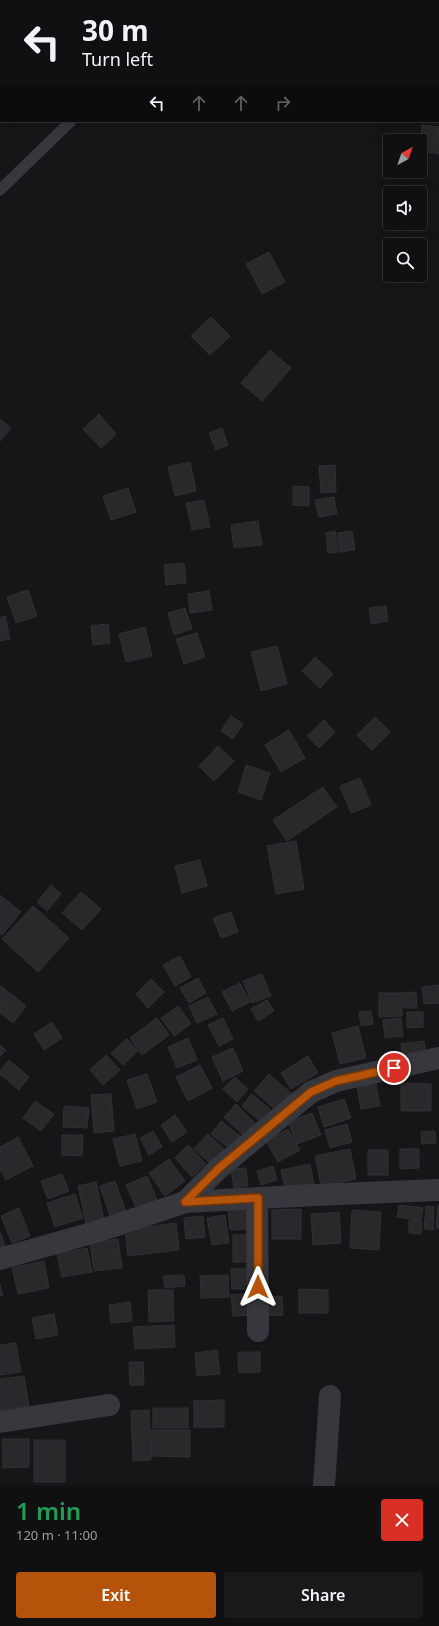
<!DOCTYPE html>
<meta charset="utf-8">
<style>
:root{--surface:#101012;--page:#19191b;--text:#f1f3f6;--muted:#9c9d9f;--line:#303032;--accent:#b45309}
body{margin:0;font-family:"Noto Sans",sans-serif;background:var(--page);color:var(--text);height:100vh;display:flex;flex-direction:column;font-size:15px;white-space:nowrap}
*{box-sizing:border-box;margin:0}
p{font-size:13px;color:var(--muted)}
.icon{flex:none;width:22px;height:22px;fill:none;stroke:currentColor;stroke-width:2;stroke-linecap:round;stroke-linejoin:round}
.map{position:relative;height:1486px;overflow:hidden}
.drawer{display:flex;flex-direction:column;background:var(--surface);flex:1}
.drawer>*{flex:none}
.top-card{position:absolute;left:0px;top:0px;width:439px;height:122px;box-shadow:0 4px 16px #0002,0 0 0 1px var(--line);background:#101012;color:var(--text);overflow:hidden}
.needle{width:26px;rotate:40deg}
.fabs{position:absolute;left:383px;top:134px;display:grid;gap:8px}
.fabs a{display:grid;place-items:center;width:44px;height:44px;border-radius:4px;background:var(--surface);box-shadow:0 4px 16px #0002,0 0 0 1px var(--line);font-size:20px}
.pin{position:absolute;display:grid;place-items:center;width:34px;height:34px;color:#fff;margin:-17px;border:2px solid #fff;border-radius:50%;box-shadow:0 1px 4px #0007}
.me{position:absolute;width:44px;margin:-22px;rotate:0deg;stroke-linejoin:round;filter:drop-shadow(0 0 3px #0008)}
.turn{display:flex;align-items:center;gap:14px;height:84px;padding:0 16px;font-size:18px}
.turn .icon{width:52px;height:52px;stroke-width:2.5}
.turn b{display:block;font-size:28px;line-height:34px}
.lanes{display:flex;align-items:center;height:38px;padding:0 16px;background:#0003;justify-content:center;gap:20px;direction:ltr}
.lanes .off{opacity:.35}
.round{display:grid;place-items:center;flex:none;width:42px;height:42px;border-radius:4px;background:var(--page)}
.headline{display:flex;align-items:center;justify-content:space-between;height:68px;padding:0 16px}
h1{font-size:24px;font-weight:600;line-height:30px;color:#1e9e55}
.primary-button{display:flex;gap:8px;margin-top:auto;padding:8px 16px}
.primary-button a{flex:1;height:46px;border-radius:4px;background:var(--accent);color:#fff;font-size:16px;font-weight:600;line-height:46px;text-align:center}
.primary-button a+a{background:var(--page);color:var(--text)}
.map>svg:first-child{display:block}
.building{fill:#29292c;stroke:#303034}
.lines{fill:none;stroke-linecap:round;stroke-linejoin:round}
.lane{stroke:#37383d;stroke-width:11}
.street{stroke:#37383d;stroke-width:22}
.route-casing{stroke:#753606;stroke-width:10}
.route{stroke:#b45309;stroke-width:7}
</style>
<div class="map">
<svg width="439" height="1486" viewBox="0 0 439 1486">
<rect width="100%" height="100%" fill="#161618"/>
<path class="building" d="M422,125L439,127V154L420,151Z
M269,252L285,282L262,294L246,264Z
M211,317L230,336L210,355L191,336Z
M270,350L291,368L262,401L241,383Z
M99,414L116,434L101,448L83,429Z
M0,419L11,428L0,441Z
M222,428L228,445L216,450L209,433Z
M190,462L196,491L175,496L168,467Z
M335,465L336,492L321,493L319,466Z
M293,486L309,487V506L293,505Z
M128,488L136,512L111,520L103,496Z
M334,497L337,514L319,517L315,500Z
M204,500L210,527L192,530L186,503Z
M258,521L262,545L234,548L231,525Z
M335,531L338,552L328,553L326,533Z
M352,531L355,550L340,552L337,533Z
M184,563L186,583L166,585L164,565Z
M28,590L37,616L16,623L7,597Z
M209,591L212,610L190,613L188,594Z
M386,606L388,621L371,624L369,608Z
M185,608L192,629L174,635L168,613Z
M5,616L10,639L0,641V618Z
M108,624L110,643L93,645L91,626Z
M145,627L152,656L126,662L119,634Z
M197,633L205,657L184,664L176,639Z
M277,646L287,684L261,691L251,652Z
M315,657L333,674L320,688L302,671Z
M231,716L243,724L233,739L221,731Z
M375,717L390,732L372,750L357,735Z
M324,720L335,732L319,748L307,736Z
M289,730L305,758L281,772L265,745Z
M218,746L234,761L214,781L199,766Z
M246,765L270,773L261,800L238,792Z
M360,778L371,805L351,813L340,786Z
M323,787L337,807L287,841L273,820Z
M296,841L304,889L276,894L267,846Z
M200,860L207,886L182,893L175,866Z
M51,885L61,894L47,911L37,902Z
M81,892L101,909L82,930L62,913Z
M0,895L21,912L2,935L0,934Z
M33,906L69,938L38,972L2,939Z
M231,912L238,932L221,938L213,918Z
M180,956L191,977L175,986L163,965Z
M262,974L271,996L252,1003L243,981Z
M198,978L206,993L189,1003L180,988Z
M151,979L164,992L148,1008L136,994Z
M240,983L250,1002L232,1011L222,992Z
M439,985V1003L424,1004L422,987Z
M1,986L26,1006L13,1023L0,1013Z
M416,992L417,1008H404L403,993Z
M379,993H402V1016L379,1017Z
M208,997L217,1014L197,1023L189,1006Z
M267,1000L274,1011L258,1021L251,1009Z
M178,1006L191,1024L174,1036L161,1018Z
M371,1011L373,1024L361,1026L359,1012Z
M407,1012H423V1027L407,1028Z
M157,1018L169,1035L142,1055L130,1038Z
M223,1018L233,1039L219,1046L208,1025Z
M401,1018L403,1036L385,1038L383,1020Z
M52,1022L62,1038L44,1050L34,1034Z
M358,1026L366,1058L340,1064L332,1033Z
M188,1038L197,1060L177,1068L168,1047Z
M127,1039L138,1051L123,1065L111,1053Z
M424,1041L426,1057L403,1059L401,1044Z
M0,1045L6,1050L0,1056Z
M233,1048L243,1071L223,1081L212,1057Z
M106,1055L120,1070L103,1085L90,1070Z
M308,1056L318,1073L291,1089L281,1073Z
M9,1060L29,1077L19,1090L0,1074V1071Z
M200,1065L212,1088L188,1101L176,1077Z
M147,1074L157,1102L137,1109L127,1080Z
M269,1074L292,1094L277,1111L254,1091Z
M235,1077L248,1089L237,1102L223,1089Z
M401,1083L431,1084V1111H401Z
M376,1084L380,1106L361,1109L357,1087Z
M111,1094L114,1131L94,1133L91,1095Z
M252,1094L272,1111L262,1123L242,1106Z
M344,1099L351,1118L324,1127L318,1107Z
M35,1101L54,1114L41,1131L23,1118Z
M236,1104L255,1123L243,1135L224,1117Z
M64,1106L89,1108L87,1128L63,1127Z
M312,1113L321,1135L297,1144L288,1122Z
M175,1115L187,1132L172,1142L161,1125Z
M221,1121L244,1139L234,1152L211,1134Z
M347,1124L352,1142L330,1148L325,1130Z
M288,1129L300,1150L278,1162L266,1141Z
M153,1131L162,1147L149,1155L140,1138Z
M435,1131L436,1143L422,1144L421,1132Z
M135,1134L142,1161L120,1166L113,1139Z
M208,1134L227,1152L213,1166L194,1149Z
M62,1135H83L82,1156L62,1155Z
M18,1137L33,1166L6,1180L0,1169V1147Z
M188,1145L206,1164L192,1177L175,1158Z
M350,1149L356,1179L321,1186L315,1156Z
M400,1149H419V1168L400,1169Z
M368,1150H388V1175H368Z
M169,1159L185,1181L165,1196L149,1173Z
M310,1164L314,1184L285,1189L281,1170Z
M273,1166L277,1180L261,1185L257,1171Z
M246,1168L248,1186L234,1188L231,1169Z
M62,1174L69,1191L48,1199L41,1181Z
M147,1176L157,1200L137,1209L126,1185Z
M115,1181L127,1214L111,1220L100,1186Z
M96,1182L104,1219L86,1223L78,1186Z
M75,1194L83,1218L55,1227L47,1203Z
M399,1205L423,1208L421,1220L397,1217Z
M438,1205H439V1228H436Z
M426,1206L434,1207L433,1230L424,1229Z
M19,1208L30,1236L12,1243L1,1216Z
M253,1209L254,1229L230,1230L228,1211Z
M301,1209V1239H272V1210Z
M352,1210L381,1212L379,1250L350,1248Z
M339,1212L341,1243L313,1245L311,1214Z
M225,1215L229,1243L212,1245L207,1218Z
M203,1216L205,1237L186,1239L184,1218Z
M409,1220L422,1221L421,1234L409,1233Z
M176,1223L179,1250L128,1256L125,1230Z
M0,1232L5,1246L0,1248Z
M233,1235H254V1262H233Z
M118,1239L122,1268L94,1271L90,1243Z
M87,1248L92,1272L62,1277L57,1254Z
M44,1261L49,1288L18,1294L12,1268Z
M231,1269H253V1289H232Z
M184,1275L185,1286L165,1288L163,1276Z
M228,1275L229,1297L201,1298L200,1276Z
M0,1285L3,1295L0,1296Z
M299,1289L328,1290V1313H299Z
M148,1290H173L174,1321L149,1322Z
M254,1293L255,1315L233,1316L231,1295Z
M282,1296L283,1315L264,1316L263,1297Z
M130,1302L132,1321L111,1323L109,1305Z
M54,1314L58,1335L36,1339L32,1318Z
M174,1325L175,1347L135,1349L133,1327Z
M16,1343L21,1372L0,1375V1345Z
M217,1350L220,1374L197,1376L195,1353Z
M238,1352H260V1372L239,1373Z
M129,1362H143L144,1385H130Z
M24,1376L29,1406L0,1410V1379Z
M224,1400V1427H194V1401Z
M153,1408H188V1428H153Z
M149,1410L151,1460L133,1461L131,1411Z
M151,1430H190V1457L151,1456Z
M2,1439H29V1467L3,1468Z
M34,1440H65V1482H34Z"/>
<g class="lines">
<path class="lane" d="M195,1L196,0
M0,190L71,121"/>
<path class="street" d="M257,1198L258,1331
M185,1202L219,1168L311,1092L336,1081L439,1058
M0,1259L99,1231L185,1202L315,1195L439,1190
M0,1422L109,1405
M324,1486L330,1396"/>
</g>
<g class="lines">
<g class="route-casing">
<path id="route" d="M258,1287V1198L185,1202L219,1168L311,1092L336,1081L394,1068"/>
</g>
<use href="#route" class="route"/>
</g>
</svg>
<div class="fabs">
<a><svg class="needle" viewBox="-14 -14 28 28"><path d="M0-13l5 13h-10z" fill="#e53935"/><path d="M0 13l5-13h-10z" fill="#9c9d9f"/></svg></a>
<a><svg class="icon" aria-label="sound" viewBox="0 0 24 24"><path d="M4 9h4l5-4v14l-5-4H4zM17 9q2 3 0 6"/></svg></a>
<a><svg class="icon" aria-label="search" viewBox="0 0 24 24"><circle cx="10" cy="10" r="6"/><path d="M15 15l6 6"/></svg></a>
</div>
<div class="pin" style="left:394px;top:1068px;background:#d93025"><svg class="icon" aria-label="arrive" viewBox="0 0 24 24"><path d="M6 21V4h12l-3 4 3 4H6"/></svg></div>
<svg class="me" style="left:258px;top:1287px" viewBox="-20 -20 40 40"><path d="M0-17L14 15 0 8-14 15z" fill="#b45309" stroke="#fff" stroke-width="4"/></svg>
<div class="top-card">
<div class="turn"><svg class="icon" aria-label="left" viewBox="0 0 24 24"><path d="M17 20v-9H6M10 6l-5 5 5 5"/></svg><div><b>30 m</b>Turn left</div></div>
<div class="lanes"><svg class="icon" aria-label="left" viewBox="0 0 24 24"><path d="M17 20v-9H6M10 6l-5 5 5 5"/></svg><svg class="icon off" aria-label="ahead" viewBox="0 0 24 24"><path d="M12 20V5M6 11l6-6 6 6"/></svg><svg class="icon off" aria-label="ahead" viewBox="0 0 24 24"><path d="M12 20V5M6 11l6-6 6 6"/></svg><svg class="icon off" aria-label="right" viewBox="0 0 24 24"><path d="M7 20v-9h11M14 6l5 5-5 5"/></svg></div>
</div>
</div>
<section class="drawer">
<div class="headline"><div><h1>1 min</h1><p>120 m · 11:00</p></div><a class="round" style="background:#d93025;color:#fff"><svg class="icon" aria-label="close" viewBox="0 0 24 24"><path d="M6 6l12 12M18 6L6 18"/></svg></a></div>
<div class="primary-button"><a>Exit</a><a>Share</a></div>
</section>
